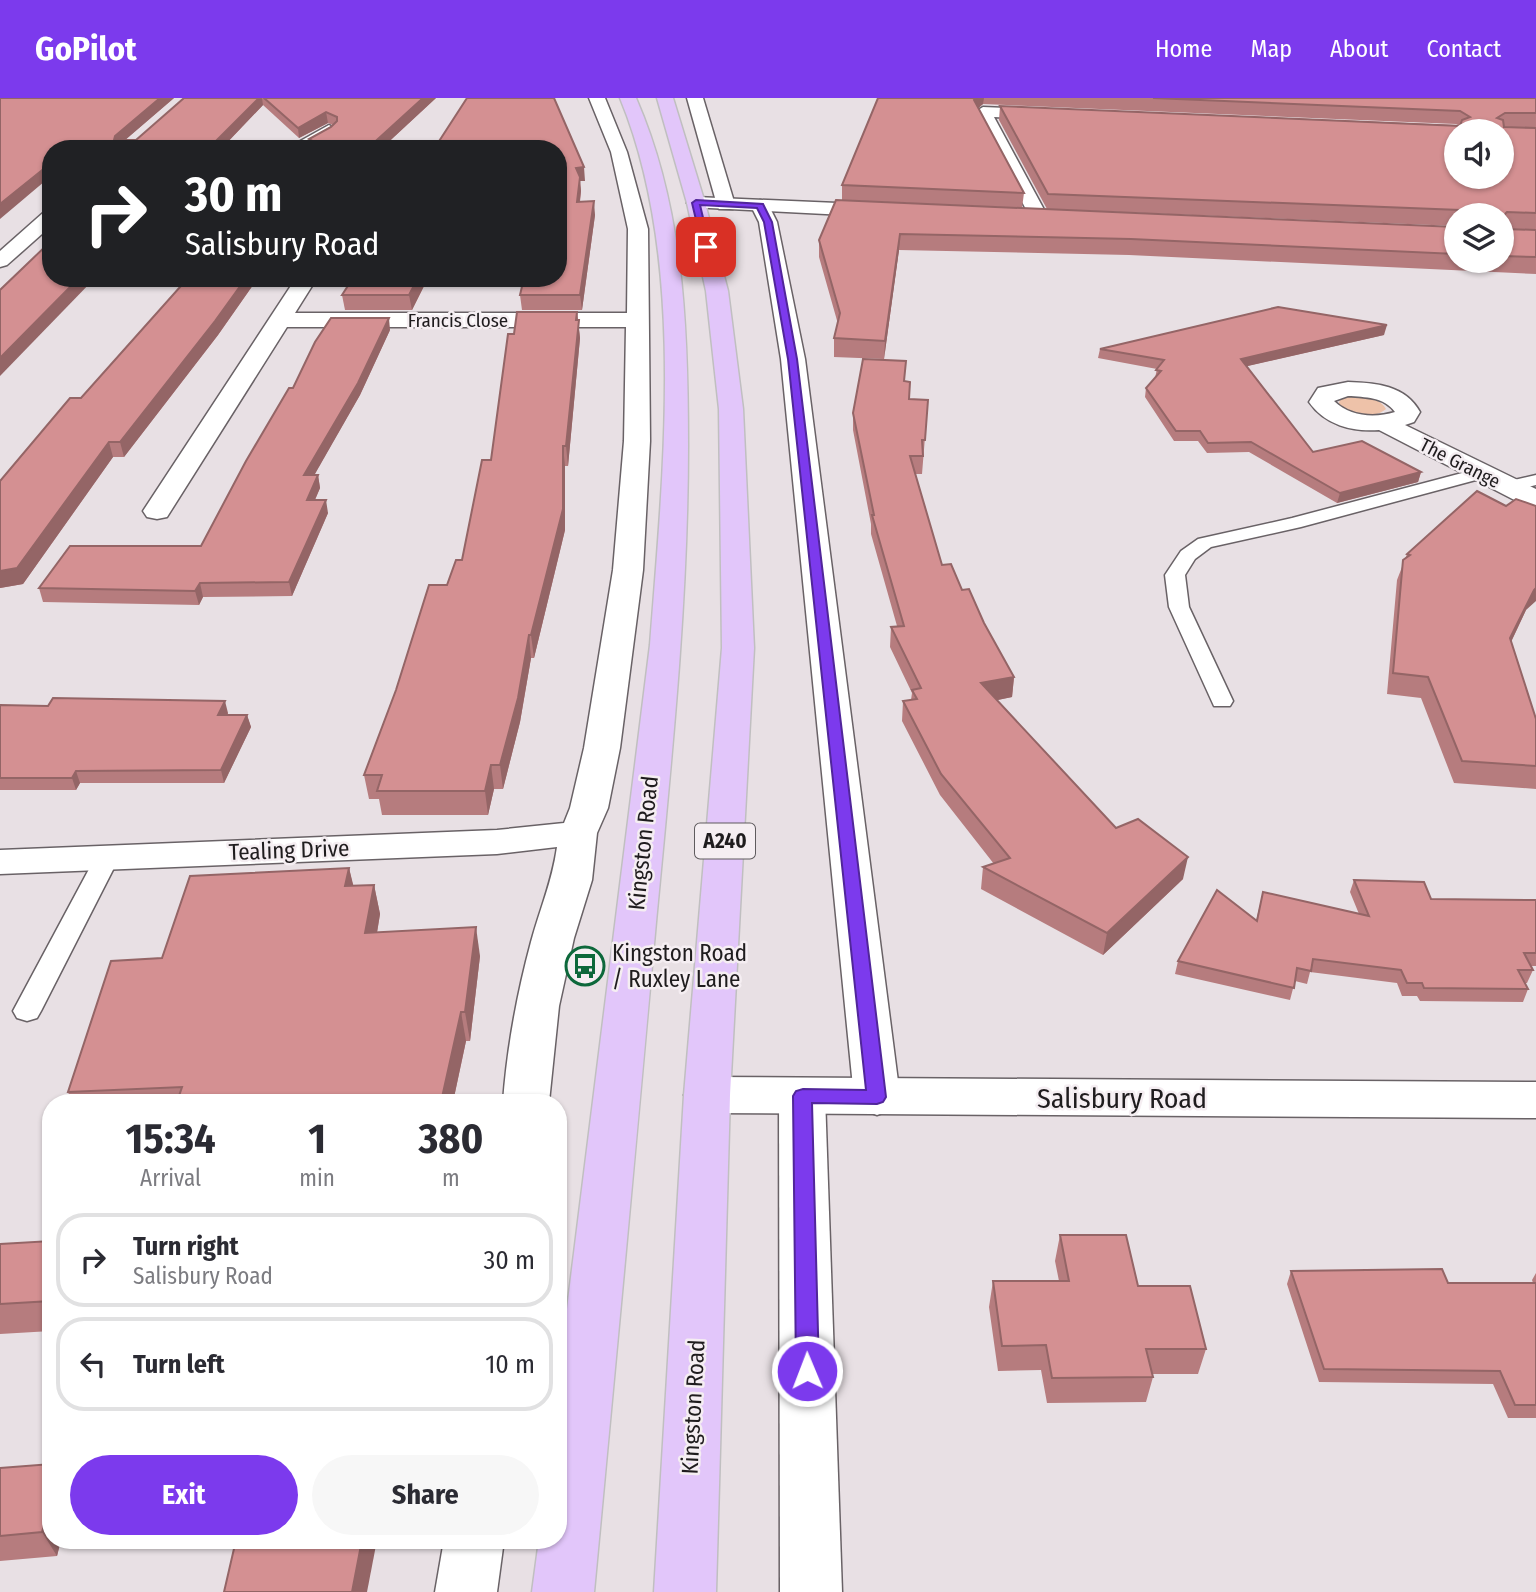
<!DOCTYPE html>
<html lang="en">
<head>
<meta charset="utf-8">
<style>
  :root { --surface:#fff; --page:#f7f7f7; --text:#2b2b33; --muted:#7c7c81; --line:#e1e1e2; --accent:#7c3aed }
  body { margin:0; font-family:"Fira Sans Condensed",sans-serif; background:var(--page); color:var(--text); height:100vh; display:flex; flex-direction:column; font-size:26px; white-space:nowrap }
  * { box-sizing:border-box; margin:0 }
  p { font-size:23px; color:var(--muted) }
  .icon { flex:none; width:38px; height:38px; fill:none; stroke:currentColor; stroke-width:2; stroke-linecap:round; stroke-linejoin:round }
  .map { position:relative; flex:1; overflow:hidden }
  .details { position:absolute; left:42px; top:996px; width:525px; height:455px; display:flex; flex-direction:column; background:var(--surface); border-radius:28px; box-shadow:0 2px 5px #0004 }
  .details>* { flex:none }
  .guide { position:absolute; left:42px; top:42px; width:525px; height:147px; border-radius:28px; box-shadow:0 2px 5px #0004; background:#202124; color:#fff; overflow:hidden }
  .controls { position:absolute; left:1444px; top:21px; display:grid; gap:14px }
  .controls a { display:grid; place-items:center; width:70px; height:70px; border-radius:50%; background:var(--surface); box-shadow:0 2px 5px #0004; font-size:35px }
  .pin { position:absolute; display:grid; place-items:center; width:60px; height:60px; color:#fff; margin:-30px; border-radius:14px; box-shadow:0 4px 10px #0006 }
  .me { position:absolute; width:77px; margin:-38px; rotate:359deg; stroke-linejoin:round; filter:drop-shadow(0 0 5px #0008) }
  .turn { display:flex; align-items:center; gap:24px; height:147px; padding:0 28px; font-size:32px }
  .turn .icon { width:91px; height:91px; stroke-width:2.5 }
  .turn b { display:block; font-size:49px; line-height:60px }
  .eta { display:flex; justify-content:space-evenly; align-items:center; height:119px; text-align:center }
  .eta b { font-size:42px; font-weight:700; line-height:49px }
  .cta { display:flex; gap:14px; margin-top:auto; padding:14px 28px }
  .cta a { flex:1; height:80px; border-radius:42px; background:var(--accent); color:#fff; font-size:28px; font-weight:700; line-height:80px; text-align:center }
  .cta a+a { background:var(--page); color:var(--text) }
  ul { padding:0; list-style:none }
  li { display:flex; align-items:center; gap:21px; height:94px; margin:0 14px 10px; padding:0 14px; border:4px solid var(--line); border-radius:28px }
  li div { flex:1 }
  li b { display:block; font-size:26px }
  li em { font-style:normal }
  header { display:flex; align-items:center; gap:42px; box-sizing:border-box; height:98px; padding:0 35px; background:var(--accent); color:#fff }
  header strong { font-size:33px }
  nav { display:flex; gap:38px; margin-inline-start:auto; font-size:24px }
  .map>svg:first-child { display:block }
  .green { fill:#eec2a9 }
  .lines { fill:none; stroke-linecap:round; stroke-linejoin:round }
  .service-casing { stroke:#696266; stroke-width:3 }
  .minor-casing { stroke:#696266; stroke-width:3 }
  .tertiary-casing { stroke:#696266; stroke-width:3 }
  .trunk-casing { stroke:#c0bfc0; stroke-width:3 }
  .service { fill:#fff; fill-rule:evenodd }
  .minor { fill:#fff; fill-rule:evenodd }
  .tertiary { fill:#fff; fill-rule:evenodd }
  .trunk { fill:#e2c6fa; fill-rule:evenodd }
  .wall { fill:#b67c7e }
  .shaded-wall { fill:#946566 }
  .building { fill:#d49092; stroke:#946566; stroke-width:2; fill-rule:evenodd }
  .route { fill:#7c3aed; stroke:#51269a; stroke-width:2 }
  .labels { text-anchor:middle; dominant-baseline:central; stroke-width:5; stroke-linejoin:round; paint-order:stroke }
  .far-street-label { font-size:19px; fill:#1f1c1e; stroke:#f5eef2 }
  .shield { fill:#f5eef2; stroke:#5f5b5e; stroke-width:2 }
  .shield-label { font-size:21px; font-weight:bold; fill:#1f1c1e }
  .street-label { font-size:23px; fill:#1f1c1e; stroke:#f5eef2 }
  .poi-label { font-size:23px; fill:#1f1c1e; stroke:#f5eef2; text-anchor:start }
  .near-street-label { font-size:28px; fill:#1f1c1e; stroke:#f5eef2 }
</style>
</head>
<body>
<header>
<strong>GoPilot</strong>
<nav><a>Home</a><a>Map</a><a>About</a><a>Contact</a></nav>
</header>
<div class="map">
<svg width="1536" height="1494" viewBox="0 0 1536 1494">
  <rect width="100%" height="100%" fill="#e8e0e4"/>
  <path class="green" d="M1347,299c14,0 32,-1 39,12 -13,11 -35,6 -48,-4l2,-5z"/>
  <g class="lines">
    <defs>
      <g id="service">
        <polygon points="1481,370 1490,375 1487,379 1301,429 1211,449 1195,461 1185,477 1189,509 1233,603 1230,608 1214,608 1169,509 1165,477 1181,453 1198,441 1292,420"/>
        <polygon points="1536,377 1536,387 1507,394 1498,389 1501,385"/>
        <polygon points="107,752 116,754 119,760 41,913 37,920 27,923 17,920 13,913 95,760 98,754"/>
      </g>
      <g id="minor">
        <path d="M589,0h16l22,54 21,77 2,212 -7,129 -23,178 -12,60 -11,25 -5,47 -18,58 -15,68 -10,96h-46c4,-54 14,-108 28,-160 9,-34 21,-59 26,-95l-60,7 -497,20v-24l497,-20 67,-7 6,-15 14,-60 29,-178 11,-129 2,-114h-339l-120,190 -10,2 -10,-2 -4,-6 153,-233h21l-22,35h332l1,-84 -17,-77z"/>
        <polygon points="687,0 703,0 735,107 733,111 719,111 717,107"/>
        <polygon points="983,9 1057,12 1065,17 1057,22 994,19 1048,119 1046,123 1039,125 1030,119 975,14"/>
        <path d="M329,27l8,5c-15,17 -30,19 -51,19z"/>
        <polygon points="760,102 767,104 777,124 805,261 900,999 893,1011 877,1017 861,1011 854,999 781,261 759,124 751,108"/>
        <polygon points="51,112 51,128 7,167 0,169 0,153 44,114"/>
        <path d="M1348,284c28,1 57,3 72,30l-6,10 -9,3 131,64v19l-10,-2 -147,-76c-27,2 -54,-5 -70,-28l9,-14zM1348,298c17,1 36,1 47,16 -20,6 -45,5 -61,-11z"/>
        <polygon points="802,980 818,986 825,998 842,1494 780,1494 779,998 786,986"/>
        <polygon points="444,1442 504,1442 497,1494 435,1494"/>
      </g>
      <g id="tertiary">
        <polygon points="696,99 884,107 893,113 884,119 690,109 687,105"/>
        <polygon points="707,979 1536,984 1536,1020 707,1015 691,1009 684,997 691,985"/>
      </g>
      <g id="trunk">
        <path d="M620,0h16c48,110 52,230 52,348 0,160 -17,317 -32,476 -20,223 -41,447 -62,670h-62l7,-52h19v-159l92,-736c13,-172 37,-385 -30,-547z"/>
        <polygon points="657,0 673,0 705,105 728,193 743,311 754,550 730,997 716,1494 654,1494 684,997 722,550 719,311 706,193 687,105"/>
      </g>
    </defs>
    <use href="#service" class="service-casing"/>
    <use href="#minor" class="minor-casing"/>
    <use href="#tertiary" class="tertiary-casing"/>
    <use href="#trunk" class="trunk-casing"/>
    <use href="#service" class="service"/>
    <use href="#minor" class="minor"/>
    <use href="#tertiary" class="tertiary"/>
    <use href="#trunk" class="trunk"/>
  </g>
  <g class="wall">
    <polygon points="0,0 174,0 125,42 136,42 184,0 436,0 381,51 304,51 310,44 309,41 333,27 328,25 299,40 263,7 221,51 51,51"/>
    <polygon points="878,0 1536,0 1536,29 1504,29 1536,30 1536,131 1505,131 1536,132 1536,176 1129,157 899,152 884,261 834,259 834,240 838,226 819,159 819,142 836,102 1456,129 1456,163 1502,163 1502,117 1456,117 1456,128 1047,111 999,22 1000,8 1458,27 1456,26 983,6 978,10 1024,95 1022,110 842,102 842,87"/>
    <polygon points="558,51 585,83 580,83 581,93 580,104 595,117 582,212 522,212 520,197"/>
    <polygon points="188,180 258,180 218,237 124,359 113,359 23,486 0,490 0,383 81,300"/>
    <polygon points="428,180 412,212 345,212 342,197"/>
    <polygon points="577,214 580,240 568,368 565,368 565,432 534,560 531,560 520,624 503,691 494,691 488,717 382,717 379,701 369,701 364,677 396,592 447,487 462,462 491,362 514,236"/>
    <polygon points="390,232 360,297 314,377 318,377 320,390 315,402 328,415 292,498 203,499 199,507 43,504 39,490 201,448 293,290"/>
    <polygon points="1384,237 1247,268 1313,354 1421,374 1418,384 1337,405 1249,354 1207,355 1198,343 1174,343 1145,299 1146,290 1155,280 1157,271 1098,260 1100,251"/>
    <polygon points="909,301 928,302 922,376 915,376 942,467 962,492 984,525 1014,579 1012,599 997,602 1116,730 1183,781 1103,857 981,791 983,769 994,766 940,697 902,623 903,603 911,602 912,595 890,549 891,529 897,528 871,436 871,426 853,332 853,315"/>
    <polygon points="1407,456 1526,512 1511,544 1536,668 1536,691 1454,685 1421,600 1387,596 1397,482"/>
    <polygon points="0,607 228,615 227,617 247,617 251,629 224,685 80,685 76,692 0,692"/>
    <polygon points="349,770 353,788 374,787 380,816 377,835 480,858 470,943 466,943 453,1004 72,1004 68,994 162,860"/>
    <polygon points="1354,782 1431,801 1536,802 1536,868 1531,868 1533,872 1527,885 1525,885 1528,891 1523,904 1420,903 1417,898 1402,898 1397,885 1310,874 1307,886 1295,883 1290,902 1175,876 1178,863 1256,823 1263,794 1359,816 1350,794"/>
    <polygon points="1060,1137 1138,1188 1206,1251 1198,1276 1152,1276 1153,1279 1146,1304 1047,1305 1041,1272 998,1273 989,1209 993,1183 1059,1183 1055,1163"/>
    <polygon points="51,1143 51,1233 0,1236 0,1146"/>
    <polygon points="1291,1173 1448,1185 1533,1185 1532,1182 1536,1175 1536,1320 1508,1320 1493,1286 1319,1284 1287,1186"/>
    <polygon points="0,1370 51,1442 61,1442 57,1458 0,1463"/>
  </g>
  <g class="shaded-wall">
    <polygon points="160,0 174,0 117,49 114,42 115,38"/>
    <polygon points="259,0 262,0 263,7 221,51 208,51"/>
    <polygon points="423,0 436,0 381,51 367,51"/>
    <polygon points="976,0 984,0 983,6 973,15 974,2"/>
    <polygon points="326,14 328,25 299,40 298,30"/>
    <polygon points="51,65 51,78 0,121 0,106"/>
    <polygon points="584,69 585,83 580,83 581,93 578,117 576,70"/>
    <polygon points="594,103 595,117 582,212 580,197"/>
    <polygon points="900,136 899,152 884,261 885,243"/>
    <polygon points="79,180 95,180 0,278 0,260"/>
    <polygon points="246,180 258,180 218,237 124,359 120,344"/>
    <polygon points="418,180 428,180 412,212 409,197"/>
    <polygon points="577,214 580,240 568,368 566,348"/>
    <polygon points="389,220 390,232 360,297 307,390 304,377"/>
    <polygon points="1387,227 1384,237 1239,270 1241,261"/>
    <polygon points="109,344 113,359 23,486 0,490 0,473"/>
    <polygon points="563,348 565,368 565,432 534,560 531,537"/>
    <polygon points="1421,374 1418,384 1337,405 1340,395"/>
    <polygon points="318,377 320,390 309,415 307,402"/>
    <polygon points="326,402 328,415 292,498 289,484"/>
    <polygon points="200,485 203,499 199,507 195,493"/>
    <polygon points="1536,490 1536,503 1526,512 1503,561 1510,540 1534,492"/>
    <polygon points="529,537 531,560 520,624 503,691 500,667"/>
    <polygon points="1014,579 1012,599 979,606 981,585"/>
    <polygon points="225,603 228,615 222,629 218,617"/>
    <polygon points="247,617 251,629 224,685 221,672"/>
    <polygon points="491,667 494,691 488,717 485,693"/>
    <polygon points="76,673 80,685 76,692 72,680"/>
    <polygon points="1188,759 1183,781 1103,857 1107,835"/>
    <polygon points="349,770 356,798 345,788"/>
    <polygon points="374,787 380,816 372,864 365,835"/>
    <polygon points="476,829 480,858 470,943 465,914"/>
    <polygon points="461,914 466,943 453,1004 441,1004"/>
    <polygon points="51,1404 51,1442 61,1442 57,1458 42,1434"/>
    <polygon points="362,1442 377,1442 367,1494 352,1494"/>
  </g>
  <g class="building">
    <polygon points="0,0 160,0 115,38 114,42 136,42 184,0 259,0 208,51 51,51 51,65 0,106"/>
    <polygon points="264,0 423,0 367,51 304,51 311,42 309,41 331,29 337,23 337,19 326,14 298,30"/>
    <polygon points="467,0 554,0 584,69 576,70 580,79 577,104 594,103 580,197 520,197 524,180 558,180 558,51 434,51"/>
    <polygon points="878,0 976,0 974,2 1024,95 842,87"/>
    <path d="M1153,0h383v15h-31l-8,5 6,2 1,7 32,1v85l-29,-1 -3,3 1,14 31,1v27l-34,-1v-41h-41l-1,-5 -412,-16 -48,-88 460,20 2,-6 8,-3 -10,-6zM1456,33h46v46h-46z"/>
    <polygon points="836,102 1456,129 1456,156 1131,141 900,136 885,243 834,240 840,215 819,142"/>
    <polygon points="51,143 51,180 79,180 0,260 0,192"/>
    <polygon points="188,180 246,180 215,223 120,344 109,344 17,470 0,473 0,383 70,300 81,300"/>
    <polygon points="353,180 418,180 409,197 342,197"/>
    <polygon points="1278,209 1387,227 1241,261 1313,354 1362,343 1421,374 1340,395 1251,344 1208,345 1200,333 1176,333 1146,290 1161,273 1156,272 1164,262 1100,251"/>
    <polygon points="517,214 577,214 576,222 579,222 566,348 563,348 563,411 531,537 529,537 518,600 500,667 491,667 485,693 377,693 382,677 364,677 396,592 429,487 447,487 456,462 462,462 482,362 491,362 508,236 514,236"/>
    <polygon points="331,220 389,220 358,285 304,377 318,377 307,402 326,402 289,484 200,485 195,493 39,490 70,448 201,448 246,363 289,290 293,290 315,244"/>
    <polygon points="863,261 906,263 904,283 910,284 909,301 928,302 925,342 922,342 923,358 910,358 942,467 951,466 962,492 969,491 984,525 1014,579 981,585 1116,730 1138,721 1188,759 1107,835 983,769 1010,760 941,676 903,603 917,601 912,592 921,590 891,529 904,528 872,417 874,417 853,315"/>
    <polygon points="1477,393 1506,408 1516,401 1536,408 1536,490 1534,492 1510,540 1536,621 1536,668 1462,663 1428,579 1393,575 1403,462 1410,457 1407,456"/>
    <polygon points="53,600 225,603 218,617 247,617 221,672 76,673 72,680 0,680 0,607 48,608"/>
    <polygon points="349,770 345,788 374,787 365,835 476,829 465,914 461,914 441,1004 177,1004 182,989 68,994 111,863 162,860 190,778"/>
    <polygon points="1354,782 1424,784 1431,801 1536,802 1536,855 1524,855 1533,872 1518,872 1528,891 1424,890 1422,885 1407,885 1401,872 1313,861 1311,873 1297,870 1294,890 1178,863 1217,792 1257,823 1263,794 1369,818"/>
    <polygon points="1060,1137 1126,1137 1138,1188 1190,1188 1206,1251 1146,1251 1153,1279 1052,1280 1046,1247 1002,1248 993,1183 1069,1183"/>
    <polygon points="51,1143 51,1203 0,1206 0,1146"/>
    <polygon points="1442,1171 1448,1185 1536,1185 1536,1307 1515,1307 1500,1273 1324,1271 1291,1173"/>
    <polygon points="51,1366 51,1404 42,1434 0,1438 0,1370"/>
    <polygon points="236,1442 362,1442 352,1494 224,1494"/>
  </g>
  <polygon class="route" points="696,102 763,106 772,124 797,261 886,999 883,1004 877,1006 812,1005 819,1273 815,1281 807,1284 799,1281 796,1273 793,998 796,993 803,991 866,992 788,261 764,124 757,110 700,107 710,149 703,151 692,105"/>
  <defs>
    <symbol id="bus-ring" viewBox="-11 -11 22 22"><circle r="9.5" fill="#f5eef2" stroke="#0d683b" stroke-width="1.5"/><path d="M-5-6H5V4H4V6H2V4H-2V6H-4V4H-5ZM-3.5-4V0h7V-4ZM-3.5 1.2v1.5H-2V1.2ZM2 1.2v1.5H3.5V1.2Z" fill="#0d683b"/></symbol>
  </defs>
  <g fill-rule="evenodd">
    <use href="#bus-ring" x="563" y="846" width="44" height="44"/>
  </g>
  <g class="labels">
    <g class="far-street-label">
      <text x="458" y="222">Francis Close</text>
      <text transform="translate(1460 365) rotate(27)">The Grange</text>
    </g>
    <rect class="shield" x="695" y="725.5" width="60" height="35" rx="5"/>
    <g class="shield-label">
      <text x="725" y="743">A240</text>
    </g>
    <g class="street-label">
      <text transform="translate(643 745) rotate(-84)">Kingston Road</text>
      <text transform="translate(289 752) rotate(-2)">Tealing Drive</text>
      <text transform="translate(693 1309) rotate(-87)">Kingston Road</text>
    </g>
    <g class="poi-label">
      <text x="612" y="855">Kingston Road<tspan x="612" dy="26">/ Ruxley Lane</tspan></text>
    </g>
    <g class="near-street-label">
      <text x="1122" y="1000">Salisbury Road</text>
    </g>
  </g>
</svg>
<div class="controls">
<a><svg class="icon" aria-label="sound" viewBox="0 0 24 24"><path d="M4 9h4l5-4v14l-5-4H4zM17 9q2 3 0 6"/></svg></a>
<a><svg class="icon" aria-label="layers" viewBox="0 0 24 24"><path d="M12 4l9 5-9 5-9-5zM3 14l9 5 9-5"/></svg></a>
</div>
<div class="pin" style="left:706px;top:149px;background:#d93025"><svg class="icon" aria-label="arrive" viewBox="0 0 24 24"><path d="M6 21V4h12l-3 4 3 4H6"/></svg></div>
<svg class="me" style="left:807px;top:1273px" viewBox="-20 -20 40 40"><circle r="17" fill="#7c3aed" stroke="#fff" stroke-width="3"/><path d="M0-11L8 9 0 5-8 9z" fill="#fff"/></svg>
<div class="guide">
<div class="turn"><svg class="icon" aria-label="right" viewBox="0 0 24 24"><path d="M7 20v-9h11M14 6l5 5-5 5"/></svg><div><b>30 m</b>Salisbury Road</div></div>
</div>
<section class="details">
<div class="eta">
<div><b>15:34</b><p>Arrival</p></div>
<div><b>1</b><p>min</p></div>
<div><b>380</b><p>m</p></div>
</div>
<ul>
<li><svg class="icon" aria-label="right" viewBox="0 0 24 24"><path d="M7 20v-9h11M14 6l5 5-5 5"/></svg><div><b>Turn right</b><p>Salisbury Road</p></div><em>30 m</em></li>
<li><svg class="icon" aria-label="left" viewBox="0 0 24 24"><path d="M17 20v-9H6M10 6l-5 5 5 5"/></svg><div><b>Turn left</b></div><em>10 m</em></li>
</ul>
<div class="cta"><a>Exit</a><a>Share</a></div>
</section>
</div>
</body>
</html>
